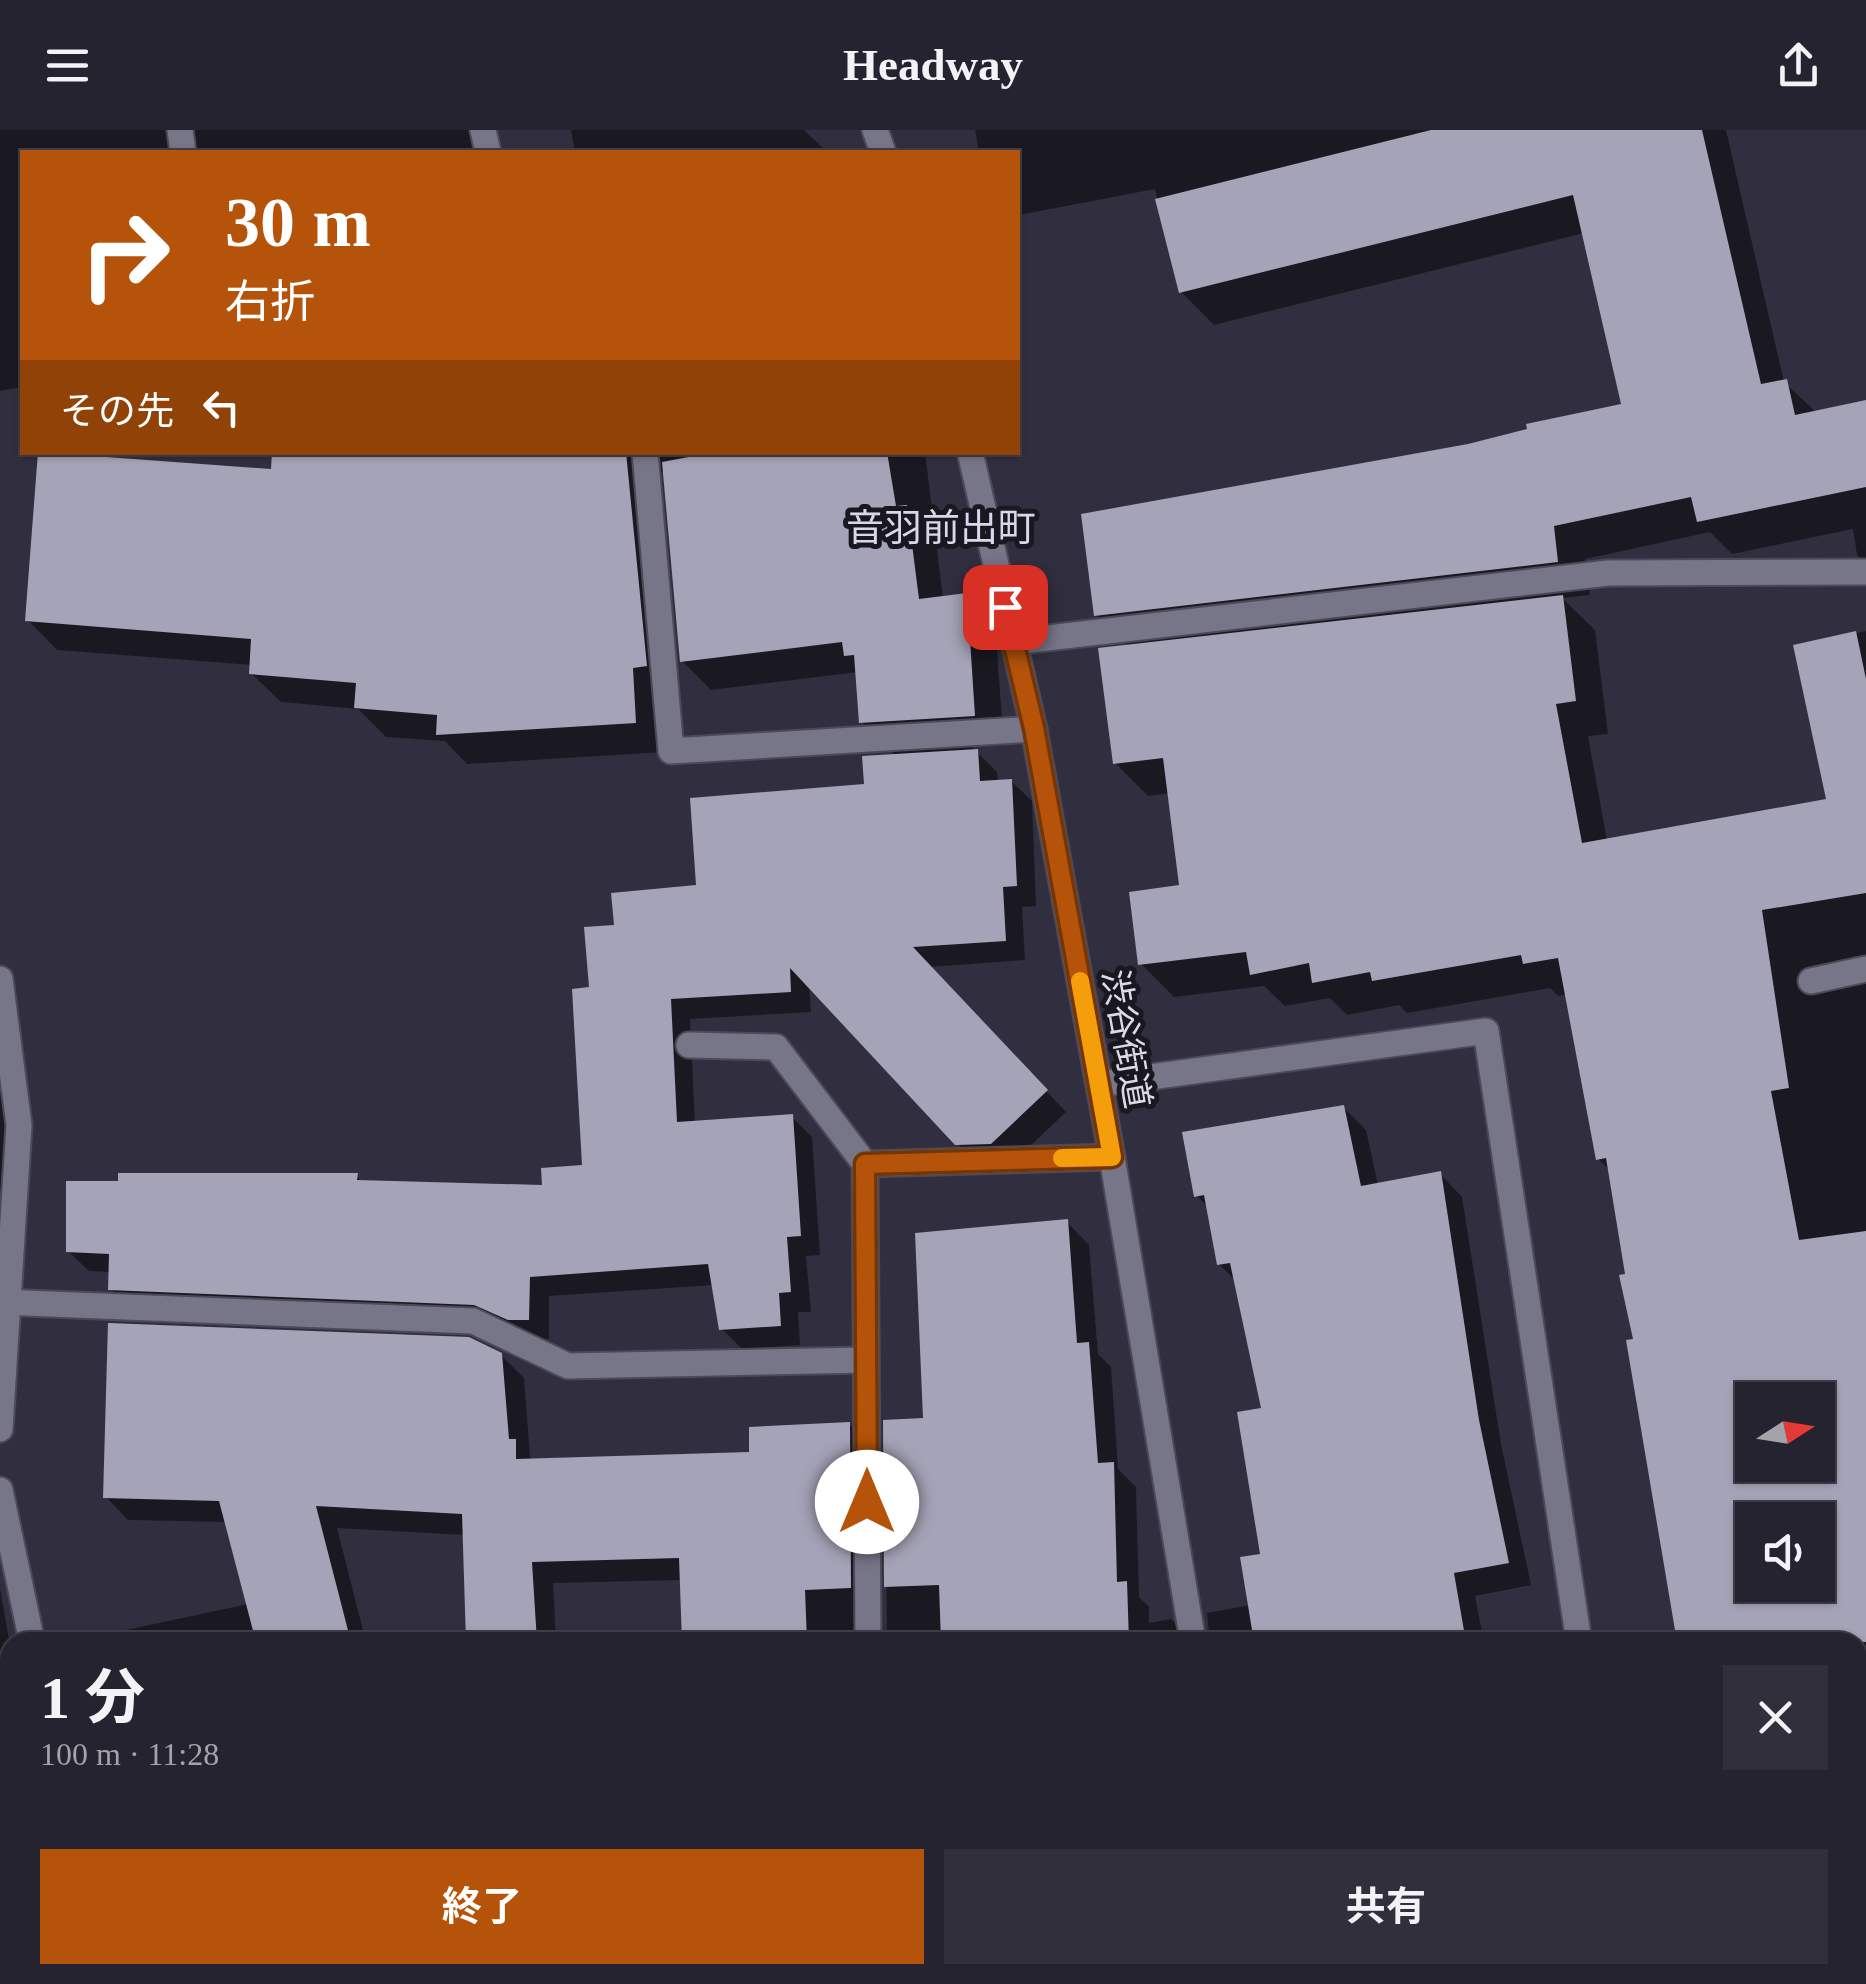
<!DOCTYPE html>
<html lang="ja">
<head>
<meta charset="utf-8">
<style>
  :root { --surface:#25232f; --page:#312f3b; --text:#f1f3f6; --muted:#a3a4aa; --line:#42404b; --accent:#b45309 }
  body { margin:0; font-family:"Times New Roman","Noto Sans JP",serif; background:var(--page); color:var(--text); height:100vh; display:flex; flex-direction:column; font-size:38px; white-space:nowrap }
  * { box-sizing:border-box; margin:0 }
  p { font-size:32px; color:var(--muted) }
  .icon { flex:none; width:55px; height:55px; fill:none; stroke:currentColor; stroke-width:2; stroke-linecap:round; stroke-linejoin:round }
  .map { position:relative; flex:1; overflow:hidden }
  .side { position:absolute; left:0px; top:1502px; width:1868px; height:352px; display:flex; flex-direction:column; background:var(--surface); border-radius:30px 30px 0 0; box-shadow:0 2px 8px #0004,0 0 0 2px var(--line) }
  .side>* { flex:none }
  .banner { position:absolute; left:20px; top:20px; width:1000px; height:305px; border-radius:0px; box-shadow:0 2px 8px #0004,0 0 0 2px var(--line); background:#b45309; color:#fff; overflow:hidden }
  .needle { width:65px; rotate:78deg }
  .fabs { position:absolute; left:1735px; top:1252px; display:grid; gap:20px }
  .fabs a { display:grid; place-items:center; width:100px; height:100px; border-radius:0px; background:var(--surface); box-shadow:0 2px 8px #0004,0 0 0 2px var(--line); font-size:50px }
  .pin { position:absolute; display:grid; place-items:center; width:85px; height:85px; color:#fff; margin:-42px; border-radius:20px; box-shadow:0 5px 15px #0006 }
  .me { position:absolute; width:110px; margin:-55px; rotate:0deg; stroke-linejoin:round; filter:drop-shadow(0 0 8px #0008) }
  .turn { display:flex; align-items:center; gap:35px; height:210px; padding:0 40px; font-size:45px }
  .turn .icon { width:130px; height:130px; stroke-width:2.5 }
  .turn b { display:block; font-size:70px; line-height:85px }
  .then { display:flex; align-items:center; height:95px; padding:0 40px; background:#0003; gap:20px; font-size:38px }
  .round { display:grid; place-items:center; flex:none; width:105px; height:105px; border-radius:0px; background:var(--page) }
  .headline { display:flex; align-items:center; justify-content:space-between; height:170px; padding:0 40px }
  h1 { font-size:60px; font-weight:700; line-height:75px }
  .primary-button { display:flex; gap:20px; margin-top:auto; padding:20px 40px }
  .primary-button a { flex:1; height:115px; border-radius:0px; background:var(--accent); color:#fff; font-size:40px; font-weight:700; line-height:115px; text-align:center }
  .primary-button a+a { background:var(--page); color:var(--text) }
  header { display:flex; justify-content:space-between; align-items:center; height:130px; padding:0 40px; background:var(--surface); font-size:45px; font-weight:700 }
  .map>svg:first-child { display:block }
  .shadow { fill:#0007; fill-rule:evenodd }
  .building { fill:#a5a3b7; fill-rule:evenodd }
  .lines { fill:none; stroke-linecap:round; stroke-linejoin:round }
  .street-casing { stroke:#4c4a58; stroke-width:29 }
  .street { stroke:#777588; stroke-width:25 }
  .route-casing { stroke:#753606; stroke-width:25 }
  .route { stroke:#b45309; stroke-width:18 }
  .slow { stroke:#f59e0b; stroke-width:18 }
  .labels { text-anchor:middle; dominant-baseline:central; stroke-width:10; stroke-linejoin:round; paint-order:stroke }
  .street-label { font-size:35px; fill:#dcdbe5; stroke:#191820 }
  .neighbourhood-label { font-size:38px; fill:#d9d7ec; stroke:#191820 }
</style>
</head>
<body>
<header><svg class="icon" aria-label="menu" viewBox="0 0 24 24"><path d="M4 6h16M4 12h16M4 18h16"/></svg>Headway<svg class="icon" aria-label="share" viewBox="0 0 24 24"><path d="M12 15V3M7 8l5-5 5 5M5 13v7h14v-7"/></svg></header>
<div class="map">
<svg width="1866" height="1854" viewBox="0 0 1866 1854">
  <rect width="100%" height="100%" fill="#312f3f"/>
  <g class="shadow">
    <polygon points="0,0 470,0 473,22 22,22 22,257 0,261"/>
    <polygon points="571,0 804,0 827,22 575,22"/>
    <path d="M975,0h751l58,252 33,31 49,-11v161l-9,-8 -4,-26 -121,25 -22,-22 -125,27 5,36 -28,3 33,32 13,104 -20,2 19,105 222,-40 -33,-154 70,-16v1048l-8,-2v-35h-178l-52,-300 8,-1 -26,-171 -12,-11 -30,-165 -10,2 -8,-8 -143,25 -8,-8 -52,10 -17,-17 -45,8 -21,-20 -90,11 -33,-33 41,-77 -12,-94 -22,3 -33,-33 14,-116 -33,-32 372,-168 156,-41 -40,-173 -370,92 -33,-33 -26,-103 -136,26 -1,-63h-39zM1752,1270h66v65h-66zM1752,1390h66v65h-66z"/>
    <polygon points="274,322 925,322 943,468 966,465 995,495 1004,615 972,617 997,642 998,652 1011,651 1032,671 1036,776 1022,777 1025,830 929,837 1066,982 1012,1033 977,1034 809,855 811,882 690,889 695,993 792,987 812,1007 820,1125 806,1126 811,1182 798,1182 800,1215 742,1219 721,1198 714,1155 549,1166 549,1209 531,1209 496,1194 131,1179 111,1159 111,1142 89,1141 68,1121 356,1046 364,1053 545,1058 585,1037 592,860 617,797 699,758 866,657 896,626 862,592 858,542 711,560 682,531 665,336 657,354 665,622 467,634 445,611 386,607 358,579 281,572 251,543 252,535 57,520 28,490 273,341"/>
    <polygon points="0,943 18,1122 0,1125"/>
    <polygon points="1343,977 1366,1000 1378,1055 1440,1044 1462,1067 1501,1314 1531,1455 1475,1466 1484,1512 1210,1512 1207,1483 1251,1475 1263,1426 1264,1280 1237,1152 1219,1134 1209,1078 1196,1065"/>
    <polygon points="1067,1092 1089,1115 1098,1224 1111,1237 1118,1339 1136,1357 1139,1467 1149,1477 1149,1493 1171,1489 1194,1512 887,1512 885,1293 925,1290"/>
    <polygon points="501,1225 524,1248 530,1327 534,1331 751,1325 849,1294 872,1317 873,1512 684,1512 682,1450 553,1453 556,1512 469,1512 465,1405 337,1398 366,1512 130,1512 126,1500 248,1474 227,1392 128,1390 106,1367"/>
    <polygon points="0,1458 10,1515 10,1806 0,1808"/>
    <polygon points="308,1845 590,1845 597,1854 264,1854"/>
    <polygon points="1333,1845 1580,1845 1582,1854 1335,1854"/>
  </g>
  <g class="building">
    <polygon points="1431,0 1702,0 1761,254 1787,249 1795,285 1866,270 1866,357 1697,392 1691,367 1554,396 1558,432 1094,486 1081,384 1468,314 1527,299 1526,294 1621,274 1573,65 1179,163 1155,69"/>
    <polygon points="38,322 271,339 272,322 626,322 647,536 633,538 636,593 436,605 437,585 354,578 356,553 249,544 251,509 25,491"/>
    <polygon points="715,322 887,322 896,376 907,375 919,469 967,463 975,586 859,593 854,525 844,526 842,512 680,532 662,332"/>
    <path d="M1563,465l13,106 -20,3 26,139 244,-44 -33,-154 63,-14 10,48v214l-104,17 27,178 -18,3 28,149 67,-9v411h-189l-51,-302 7,-1 -14,-64 6,-1 -19,-116 -10,2 -38,-202 -35,6 -2,-9 -149,26 -2,-9 -58,11 -3,-20 -59,12 -4,-23 -108,13 -9,-73 50,-7 -16,-127 -50,6 -15,-116zM1752,1270h66v65h-66zM1752,1390h66v65h-66z"/>
    <polygon points="978,619 980,651 1012,649 1017,756 1003,757 1006,811 913,817 1048,960 991,1014 955,1015 790,838 791,862 671,869 677,992 793,984 801,1106 787,1107 791,1162 779,1163 781,1196 719,1200 708,1134 530,1147 529,1190 508,1190 474,1175 108,1160 109,1124 66,1122 66,1051 118,1051 118,1043 358,1043 357,1050 542,1055 541,1038 582,1035 572,859 589,857 584,797 614,795 611,763 696,755 690,668 864,654 862,626"/>
    <polygon points="1344,975 1361,1056 1441,1041 1479,1290 1509,1433 1454,1443 1466,1512 1254,1512 1240,1427 1260,1424 1237,1282 1261,1278 1230,1133 1217,1135 1204,1065 1194,1067 1182,1002"/>
    <polygon points="1068,1089 1077,1213 1089,1212 1098,1333 1114,1332 1117,1452 1127,1451 1129,1512 1048,1512 1048,1507 941,1512 939,1455 884,1457 883,1290 923,1288 915,1103"/>
    <polygon points="108,1193 469,1207 502,1223 509,1309 516,1309 516,1329 749,1322 749,1297 850,1292 851,1458 805,1460 807,1512 682,1512 679,1428 532,1432 537,1512 466,1512 462,1384 316,1376 351,1512 256,1512 219,1371 103,1368"/>
  </g>
  <g class="lines">
    <defs>
      <g id="street">
        <polyline points="180,0 183,22"/>
        <polyline points="483,0 488,22"/>
        <polyline points="875,0 883,22"/>
        <polyline points="645,322 671,621 1034,599"/>
        <polyline points="970,322 1034,599 1112,1027 1193,1512"/>
        <polyline points="1013,512 1608,443 1866,442"/>
        <polyline points="0,849 19,995 0,1299"/>
        <polyline points="1811,851 1866,839"/>
        <polyline points="689,915 776,917 865,1034"/>
        <polyline points="1099,954 1486,901 1579,1512"/>
        <polyline points="0,1172 473,1191 568,1236 866,1230"/>
        <polyline points="0,1360 32,1512"/>
        <polyline points="868,1512 865,1034 1112,1027"/>
        <polyline points="1858,1598 1866,1598"/>
        <polyline points="0,1831 10,1823"/>
        <polyline points="84,1845 85,1854"/>
        <polyline points="1253,1845 1255,1854"/>
        <polyline points="1591,1845 1592,1854"/>
      </g>
    </defs>
    <use href="#street" class="street-casing"/>
    <use href="#street" class="street"/>
  </g>
  <g class="lines">
    <defs>
      <polyline id="route" points="867,1372 865,1034 1112,1027 1034,598 1005,477"/>
    </defs>
    <use href="#route" class="route-casing"/>
    <use href="#route" class="route"/>
    <polyline class="slow" points="1062,1028 1112,1027 1080,851"/>
  </g>
  <g class="labels">
    <g class="street-label">
      <text transform="translate(1126 909) rotate(80)">渋谷街道</text>
    </g>
    <g class="neighbourhood-label">
      <text x="941" y="398">音羽前出町</text>
    </g>
  </g>
</svg>
<div class="fabs">
<a><svg class="needle" viewBox="-14 -14 28 28"><path d="M0-13l5 13h-10z" fill="#e53935"/><path d="M0 13l5-13h-10z" fill="#a3a4aa"/></svg></a>
<a><svg class="icon" aria-label="sound" viewBox="0 0 24 24"><path d="M4 9h4l5-4v14l-5-4H4zM17 9q2 3 0 6"/></svg></a>
</div>
<div class="pin" style="left:1005px;top:477px;background:#d93025"><svg class="icon" aria-label="arrive" viewBox="0 0 24 24"><path d="M6 21V4h12l-3 4 3 4H6"/></svg></div>
<svg class="me" style="left:867px;top:1372px" viewBox="-20 -20 40 40"><circle r="19" fill="#fff"/><path d="M0-13L10 11 0 6-10 11z" fill="#b45309"/></svg>
<div class="banner">
<div class="turn"><svg class="icon" aria-label="right" viewBox="0 0 24 24"><path d="M7 20v-9h11M14 6l5 5-5 5"/></svg><div><b>30 m</b>右折</div></div>
<div class="then">その先<svg class="icon" aria-label="left" viewBox="0 0 24 24"><path d="M17 20v-9H6M10 6l-5 5 5 5"/></svg></div>
</div>
<section class="side">
<div class="headline"><div><h1>1 分</h1><p>100 m · 11:28</p></div><a class="round"><svg class="icon" aria-label="close" viewBox="0 0 24 24"><path d="M6 6l12 12M18 6L6 18"/></svg></a></div>
<div class="primary-button"><a>終了</a><a>共有</a></div>
</section>
</div>
</body>
</html>
